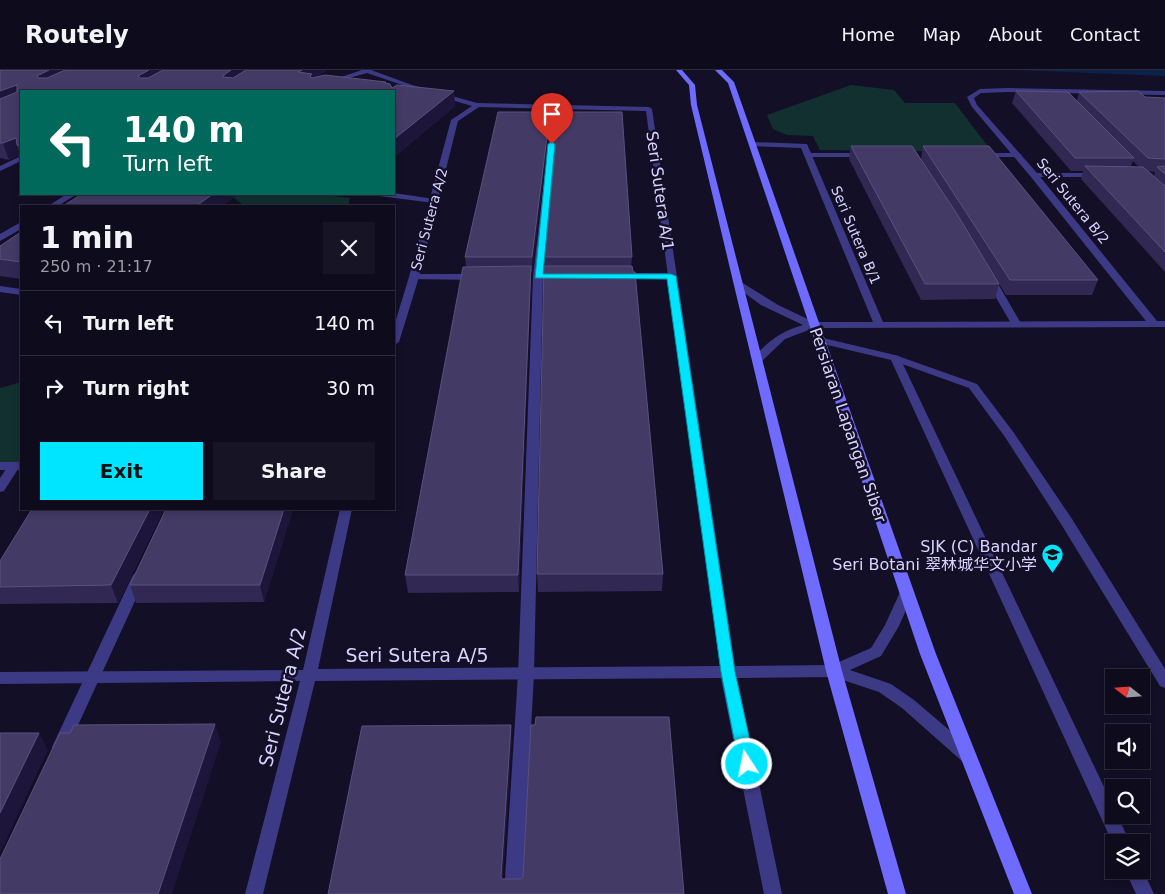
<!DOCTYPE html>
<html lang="en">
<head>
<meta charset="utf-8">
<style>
  :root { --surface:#0e0b1c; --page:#171425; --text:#f1f3f6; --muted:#9b9ba3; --line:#2e2b3b; --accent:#00e5ff }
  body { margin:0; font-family:"DejaVu Sans","Noto Sans SC",sans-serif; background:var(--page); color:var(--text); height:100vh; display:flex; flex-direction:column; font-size:19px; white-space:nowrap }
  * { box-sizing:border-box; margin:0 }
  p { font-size:16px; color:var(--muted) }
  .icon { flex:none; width:28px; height:28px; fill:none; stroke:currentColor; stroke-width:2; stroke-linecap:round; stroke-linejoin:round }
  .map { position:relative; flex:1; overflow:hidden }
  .details { position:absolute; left:20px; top:135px; width:375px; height:305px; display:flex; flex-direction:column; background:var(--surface); border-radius:0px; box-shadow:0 2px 8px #0003,0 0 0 1px var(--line) }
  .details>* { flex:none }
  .top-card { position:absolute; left:20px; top:20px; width:375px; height:105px; border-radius:0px; box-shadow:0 2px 8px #0003,0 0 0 1px var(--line); background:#00695c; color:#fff; overflow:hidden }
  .needle { width:32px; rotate:287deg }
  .tools { position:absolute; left:1105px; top:599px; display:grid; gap:10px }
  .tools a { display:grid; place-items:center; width:45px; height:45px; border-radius:0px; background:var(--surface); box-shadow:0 2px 8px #0003,0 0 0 1px var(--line); font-size:25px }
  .pin { position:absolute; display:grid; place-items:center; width:42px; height:42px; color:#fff; margin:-51px -21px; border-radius:50% 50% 50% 0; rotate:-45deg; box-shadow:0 0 5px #0007 }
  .pin .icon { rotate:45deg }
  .me { position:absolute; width:55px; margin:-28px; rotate:349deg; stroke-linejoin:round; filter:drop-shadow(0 0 4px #0008) }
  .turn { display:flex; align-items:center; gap:18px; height:105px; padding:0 20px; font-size:22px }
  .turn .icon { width:65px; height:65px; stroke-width:2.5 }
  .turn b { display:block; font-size:35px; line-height:42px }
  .round { display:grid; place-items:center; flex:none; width:52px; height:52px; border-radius:0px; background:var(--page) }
  .summary { display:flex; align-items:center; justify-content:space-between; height:85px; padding:0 20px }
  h1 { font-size:30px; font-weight:600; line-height:38px }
  .cta { display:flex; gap:10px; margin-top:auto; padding:10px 20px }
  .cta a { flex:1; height:58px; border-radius:0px; background:var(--accent); color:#111; font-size:20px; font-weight:600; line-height:58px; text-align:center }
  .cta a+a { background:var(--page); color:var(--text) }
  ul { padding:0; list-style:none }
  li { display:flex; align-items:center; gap:15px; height:65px; padding:0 20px; border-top:1px solid var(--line) }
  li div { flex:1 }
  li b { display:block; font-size:19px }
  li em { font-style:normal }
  header { display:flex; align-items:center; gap:30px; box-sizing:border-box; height:70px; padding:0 25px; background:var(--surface); border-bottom:1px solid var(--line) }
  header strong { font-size:24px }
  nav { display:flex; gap:28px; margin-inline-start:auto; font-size:18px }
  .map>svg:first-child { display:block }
  .green { fill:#12302f }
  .water { fill:#0c2248 }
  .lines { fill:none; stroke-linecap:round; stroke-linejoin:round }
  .lane { fill:#3d3a85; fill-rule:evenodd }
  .street { fill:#3d3a85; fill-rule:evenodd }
  .secondary { fill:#6f6bff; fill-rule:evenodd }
  .wall { fill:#312854; fill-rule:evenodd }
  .shaded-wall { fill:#1d163a }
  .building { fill:#433a66; stroke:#5a527e }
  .route { fill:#00e5ff; stroke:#0095a6 }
  .labels { text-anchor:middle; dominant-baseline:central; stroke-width:5; stroke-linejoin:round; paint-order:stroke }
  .far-street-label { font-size:14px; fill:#d9d4ff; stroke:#130f26 }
  .street-label { font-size:16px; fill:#d9d4ff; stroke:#130f26 }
  .poi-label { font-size:16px; fill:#d9d4ff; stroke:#130f26; text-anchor:end }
  .near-street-label { font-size:19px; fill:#d9d4ff; stroke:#130f26 }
</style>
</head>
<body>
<header>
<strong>Routely</strong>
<nav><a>Home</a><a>Map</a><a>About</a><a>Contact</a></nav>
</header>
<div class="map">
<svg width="1165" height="824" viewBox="0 0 1165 824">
  <rect width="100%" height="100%" fill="#130f26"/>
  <g class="green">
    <polygon points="851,15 894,20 905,33 955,33 992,82 820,80 813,66 787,65 773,59 767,45"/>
    <polygon points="228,124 316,124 350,128 348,136 245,136"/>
    <polygon points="21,312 21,392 0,392 0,318"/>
  </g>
  <polygon class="water" points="1016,0 1165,0 1165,6"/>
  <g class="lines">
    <g class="lane">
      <polygon points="556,34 559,36 543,206 534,604 522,824 504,824 518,604 533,206 553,36"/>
      <polygon points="805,83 865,83 869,85 865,87 808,87 804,85"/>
      <polygon points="977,83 1018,83 1022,85 1018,87 980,87 976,85"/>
      <polygon points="1031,103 1097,103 1101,105 1097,107 1034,107 1030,105"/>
      <polygon points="394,123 434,129 438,131 434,133 379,126 375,124"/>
      <polygon points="67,124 77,124 58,136 48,136"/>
      <polygon points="21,152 21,159 0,171 0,164"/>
      <polygon points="619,203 671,203 676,206 671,209 616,208 616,204"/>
      <polygon points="414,204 476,204 481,207 476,210 411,209 411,205"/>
      <polygon points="989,204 994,207 1022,255 1021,257 1013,257 1012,255 984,207"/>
      <polygon points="0,216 21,219 21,225 0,222"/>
      <polygon points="895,285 977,314 1014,363 1072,449 1165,599 1165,618 1160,616 1061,454 1005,367 969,318 891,290 890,288"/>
      <rect x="0" y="392" width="21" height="8"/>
      <polygon points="139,502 144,504 146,507 68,677 66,682 60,684 54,682 52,677 132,507 134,504"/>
    </g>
    <g class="street">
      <polygon points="362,0 371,0 412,15 477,33 649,37 652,39 735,596 832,595 871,578 885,555 902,518 912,518 914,522 899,556 881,586 850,600 891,614 914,630 975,682 977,687 975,692 969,694 963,692 902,638 879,622 834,607 737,608 782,824 764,824 721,608 315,611 263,824 245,824 300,611 0,614 0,602 303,600 340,439 352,439 318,599 720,596 646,41 479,37 458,51 419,207 399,272 394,275 394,256 409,207 451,50 472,36 408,17 367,3 345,9 322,21 314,21 341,7"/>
      <path d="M1008,18l157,3v4l-157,-3 -27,1 -7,5 3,7 60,68 120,148h8v6l-351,1 -29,11 -24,23h-8l-1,-2 1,-2c15,-17 29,-27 50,-33l-42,-20 -26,-19v-4h6l37,23 36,17h59l-72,-174 -52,-2v-4h3l55,2 76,178 263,-1 -115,-144 -59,-70 -5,-10 13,-8z"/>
      <polygon points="21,86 21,91 0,101 0,96"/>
      <polygon points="819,267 899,286 900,288 1114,738 1114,745 1117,745 1130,772 1114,772 1114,776 891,290 815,272 815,268"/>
      <polygon points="14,392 20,396 4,421 0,422 0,408 10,393"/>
      <polygon points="1141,796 1154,824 1136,824 1125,800 1141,800"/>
    </g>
    <g class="secondary">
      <polygon points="676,0 682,0 695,15 697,35 842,601 906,824 888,824 826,601 691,35 689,15"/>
      <polygon points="715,0 722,0 734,12 936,584 1032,824 1014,824 920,584 728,13"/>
    </g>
  </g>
  <g class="wall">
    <polygon points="0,0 326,1 316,7 387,14 392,18 454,21 455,36 394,87 394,21 21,21 21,88 20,85 9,90 0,88"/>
    <path d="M1016,21l61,9 2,-8 66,5 20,1v174l-84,-93 2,-8h-12l-59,-68zM1133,91l6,6 -8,-1zM1149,101l6,1 -1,4z"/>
    <polygon points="550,42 550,55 532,202 531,202 519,522 408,523 405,505 466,197 465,187"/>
    <polygon points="851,76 921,89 923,76 1098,210 1092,225 1006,225 992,203 999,214 995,229 921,230 849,89"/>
    <polygon points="21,162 21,209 0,206 0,176"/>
    <polygon points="545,187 632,187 631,196 663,504 662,521 538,522 537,504"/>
    <polygon points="32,439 164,439 118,533 0,534 0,491"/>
    <polygon points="166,439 293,439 264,532 136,533 130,515"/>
  </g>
  <g class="shaded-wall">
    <polygon points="49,0 83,0 42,21 37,6"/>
    <polygon points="149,0 178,0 142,21 138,6"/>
    <polygon points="231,0 257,0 227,19 223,7 224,5"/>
    <polygon points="302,0 326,0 326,1 313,9 298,2"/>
    <polygon points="17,15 21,26 0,38 0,21"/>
    <polygon points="454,21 455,36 394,87 394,69"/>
    <polygon points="550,42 550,55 532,202 532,187"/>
    <polygon points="16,68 17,75 20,85 9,90 3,73"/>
    <polygon points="213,124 239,124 223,136 196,136"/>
    <polygon points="531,196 531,211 519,522 518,505"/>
    <polygon points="150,439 164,439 118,533 111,515"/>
    <polygon points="284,439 293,439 264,532 260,515"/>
    <polygon points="215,654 221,672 172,824 158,824"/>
    <polygon points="511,655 512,673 502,824 501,807"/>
    <polygon points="39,663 48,680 0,783 0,743"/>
  </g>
  <g class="building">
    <polygon points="0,0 49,0 37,6 39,8 47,8 65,0 149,0 138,6 140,8 148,8 163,0 231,0 224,5 223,7 233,8 246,0 302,0 298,2 312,4 310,6 312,8 325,5 386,12 385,13 390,14 392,18 397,15 454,21 394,69 394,21 21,21 21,76 17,75 16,68 3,73 0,73 0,29 17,22 17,15 0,21"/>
    <polygon points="1016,21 1068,22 1134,88 1075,88"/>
    <polygon points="1138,21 1145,27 1165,28 1165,89 1148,88 1079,22"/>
    <polygon points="498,42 550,42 532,187 465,187"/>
    <polygon points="559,42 622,42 632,187 545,187"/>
    <polygon points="851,76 912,76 957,144 999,214 925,214"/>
    <polygon points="923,76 989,76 1098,210 1010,210"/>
    <polygon points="1085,96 1143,97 1165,116 1165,182"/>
    <polygon points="1165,96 1165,104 1157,97"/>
    <polygon points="82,124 213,124 196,136 63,136"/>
    <polygon points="21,162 21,192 0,189 0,176"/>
    <polygon points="531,196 518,505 405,505 463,197"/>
    <polygon points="544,196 632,196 633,202 635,202 663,504 537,504"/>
    <polygon points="32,439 150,439 111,515 0,517 0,491"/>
    <polygon points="166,439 284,439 260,515 130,515"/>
    <polygon points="536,647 669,647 684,824 328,824 362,656 511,655 501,807 502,809 521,809 523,807 531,655 535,655"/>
    <polygon points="215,654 158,824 0,824 0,789 60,663 70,663 74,655"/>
    <polygon points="0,663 39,663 0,743"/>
  </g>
  <polygon class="route" points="552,72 555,74 543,204 671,204 676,206 735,602 755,694 752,699 747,701 742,699 739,694 721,602 667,209 535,208 548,74"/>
  <defs>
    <symbol id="school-pin" viewBox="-11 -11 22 30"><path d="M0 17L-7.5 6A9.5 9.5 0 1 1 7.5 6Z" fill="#00e5ff" stroke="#130f26"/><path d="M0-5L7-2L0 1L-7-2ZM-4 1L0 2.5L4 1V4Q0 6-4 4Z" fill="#111"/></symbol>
  </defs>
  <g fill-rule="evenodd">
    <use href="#school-pin" x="1040" y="472" width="25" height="34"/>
  </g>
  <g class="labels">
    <g class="far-street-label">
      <text transform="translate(1073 131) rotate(51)">Seri Sutera B/2</text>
      <text transform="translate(429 149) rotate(-75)">Seri Sutera A/2</text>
      <text transform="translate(856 165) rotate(67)">Seri Sutera B/1</text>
    </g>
    <g class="street-label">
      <text transform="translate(660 121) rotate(82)">Seri Sutera A/1</text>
      <text transform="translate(848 355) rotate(71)">Persiaran Lapangan Siber</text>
    </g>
    <g class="poi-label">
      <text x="1037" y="476">SJK (C) Bandar<tspan x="1037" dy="18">Seri Botani 翠林城华文小学</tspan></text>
    </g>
    <g class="near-street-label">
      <text x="417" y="585">Seri Sutera A/5</text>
      <text transform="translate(282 627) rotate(-76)">Seri Sutera A/2</text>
    </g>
  </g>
</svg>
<div class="tools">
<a><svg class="needle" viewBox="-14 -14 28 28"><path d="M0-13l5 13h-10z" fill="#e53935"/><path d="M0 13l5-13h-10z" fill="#9b9ba3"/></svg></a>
<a><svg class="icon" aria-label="sound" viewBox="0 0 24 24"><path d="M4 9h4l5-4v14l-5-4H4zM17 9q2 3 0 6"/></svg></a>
<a><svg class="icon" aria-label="search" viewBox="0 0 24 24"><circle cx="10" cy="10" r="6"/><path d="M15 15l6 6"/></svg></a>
<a><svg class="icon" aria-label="layers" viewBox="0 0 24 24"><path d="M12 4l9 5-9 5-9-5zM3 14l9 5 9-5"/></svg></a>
</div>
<div class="pin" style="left:552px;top:74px;background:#d93025"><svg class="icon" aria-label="arrive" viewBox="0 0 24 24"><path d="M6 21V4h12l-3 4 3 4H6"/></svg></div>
<svg class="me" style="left:747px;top:694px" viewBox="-20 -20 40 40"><circle r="17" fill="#00e5ff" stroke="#fff" stroke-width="3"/><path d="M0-11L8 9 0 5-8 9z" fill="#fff"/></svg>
<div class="top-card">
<div class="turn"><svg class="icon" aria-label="left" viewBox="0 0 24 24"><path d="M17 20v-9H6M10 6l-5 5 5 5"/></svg><div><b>140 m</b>Turn left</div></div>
</div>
<section class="details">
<div class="summary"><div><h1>1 min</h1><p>250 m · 21:17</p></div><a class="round"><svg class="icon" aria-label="close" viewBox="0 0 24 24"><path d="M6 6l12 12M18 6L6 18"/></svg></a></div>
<ul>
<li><svg class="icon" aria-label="left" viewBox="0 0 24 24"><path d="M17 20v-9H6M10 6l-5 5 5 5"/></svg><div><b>Turn left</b></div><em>140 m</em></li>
<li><svg class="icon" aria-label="right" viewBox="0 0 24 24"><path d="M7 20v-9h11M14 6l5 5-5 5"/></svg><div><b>Turn right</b></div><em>30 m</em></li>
</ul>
<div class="cta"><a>Exit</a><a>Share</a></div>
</section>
</div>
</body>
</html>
